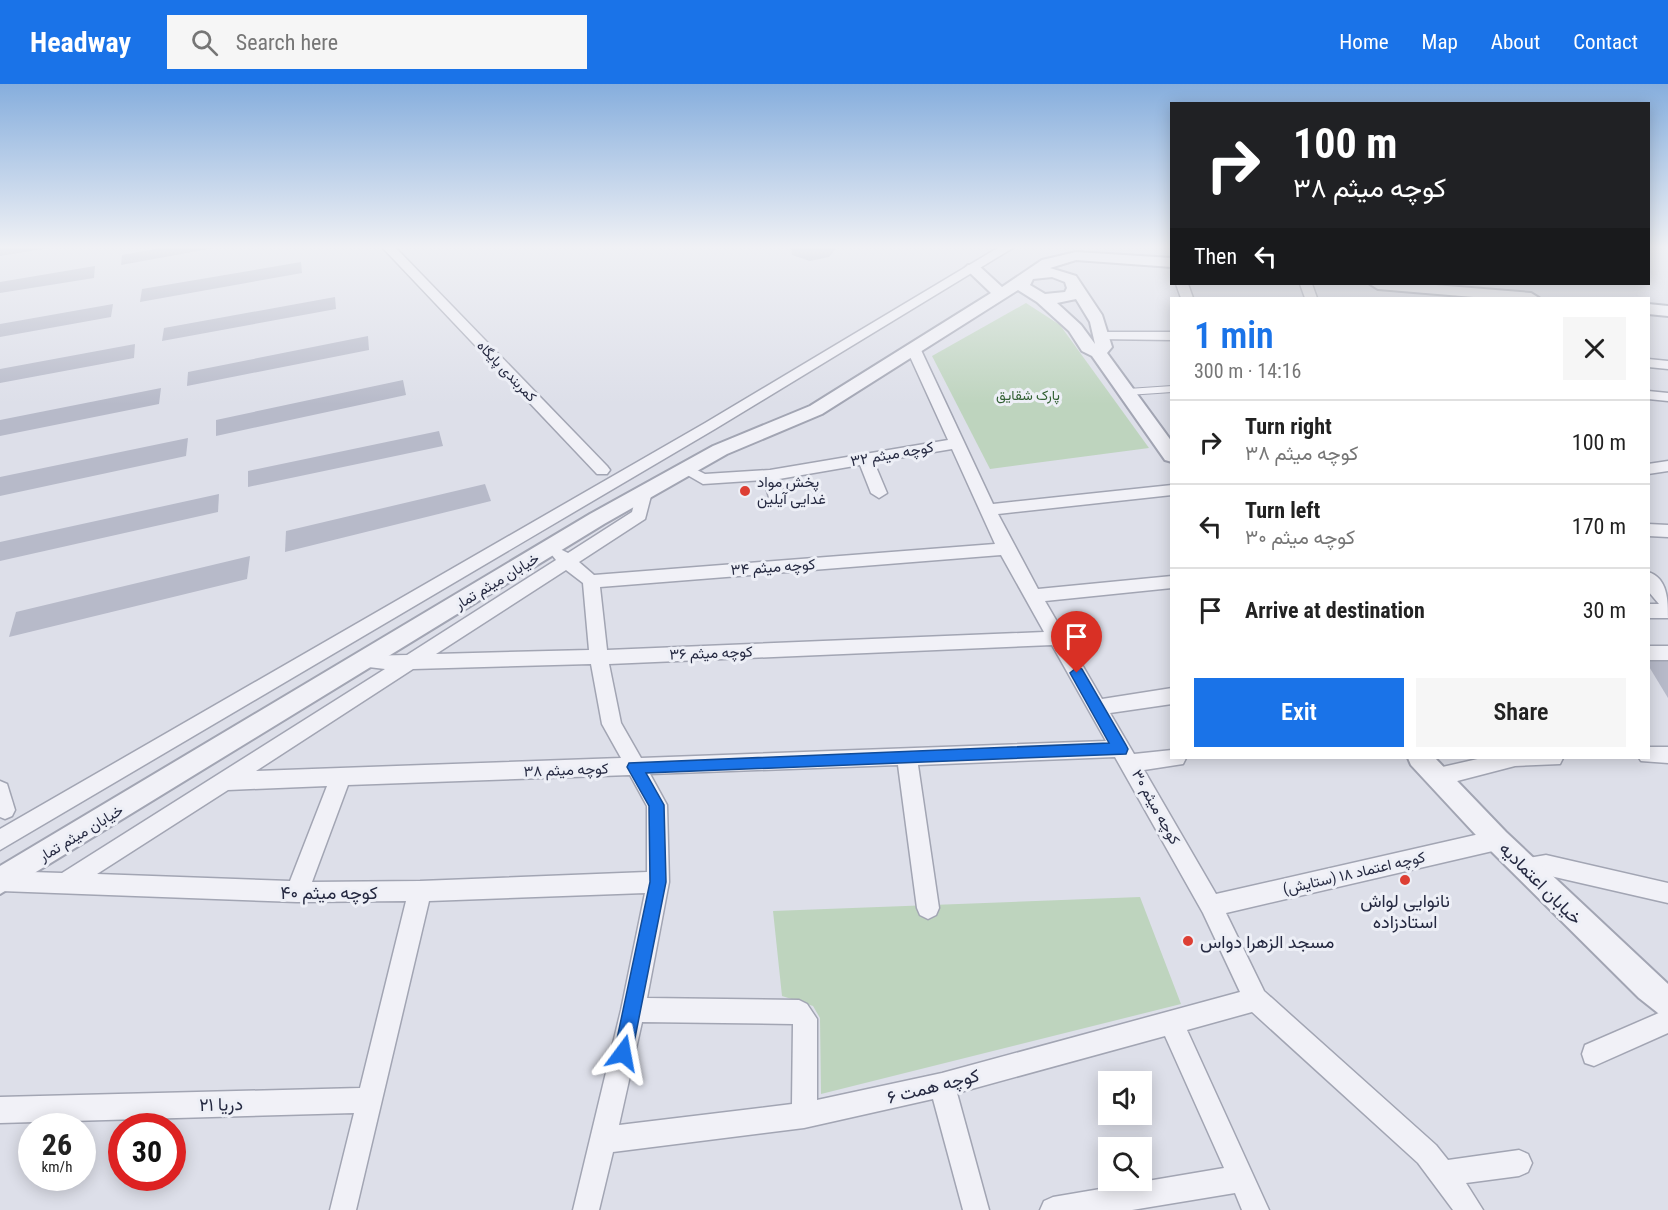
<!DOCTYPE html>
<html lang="en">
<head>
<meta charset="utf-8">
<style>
  :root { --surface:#fff; --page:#f6f6f6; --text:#222; --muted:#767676; --line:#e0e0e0; --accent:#1a73e8 }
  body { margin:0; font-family:"Roboto Condensed",Vazirmatn,sans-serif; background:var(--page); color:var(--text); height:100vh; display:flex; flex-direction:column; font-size:22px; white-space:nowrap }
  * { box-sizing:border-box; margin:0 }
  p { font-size:20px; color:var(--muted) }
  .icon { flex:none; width:33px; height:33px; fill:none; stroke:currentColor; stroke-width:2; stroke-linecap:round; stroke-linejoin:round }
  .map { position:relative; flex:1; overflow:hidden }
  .details { position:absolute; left:1170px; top:213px; width:480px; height:462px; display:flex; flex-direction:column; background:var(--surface); border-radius:0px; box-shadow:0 3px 15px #0003 }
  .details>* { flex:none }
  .hud { position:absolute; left:1170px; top:18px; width:480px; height:183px; border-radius:0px; box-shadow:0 3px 15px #0003; background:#202124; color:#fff; overflow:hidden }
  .controls { position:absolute; left:1098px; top:987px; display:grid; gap:12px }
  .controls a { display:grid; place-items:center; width:54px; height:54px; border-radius:0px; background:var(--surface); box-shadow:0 3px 15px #0003; font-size:30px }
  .speed { position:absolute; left:18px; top:1029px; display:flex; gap:12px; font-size:30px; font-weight:700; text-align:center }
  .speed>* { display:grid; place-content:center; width:78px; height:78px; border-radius:50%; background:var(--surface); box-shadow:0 3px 15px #0003; line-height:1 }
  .speed small { font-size:15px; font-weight:400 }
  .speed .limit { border:9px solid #d22; background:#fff; color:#111 }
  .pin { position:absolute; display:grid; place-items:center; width:51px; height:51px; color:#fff; margin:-62px -26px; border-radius:50% 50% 50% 0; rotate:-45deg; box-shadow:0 0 6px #0007 }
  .pin .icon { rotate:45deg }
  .me { position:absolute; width:66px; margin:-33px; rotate:13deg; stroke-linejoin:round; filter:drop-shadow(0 0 4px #0008) }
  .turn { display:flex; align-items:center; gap:21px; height:126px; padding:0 24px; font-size:27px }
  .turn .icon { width:78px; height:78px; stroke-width:2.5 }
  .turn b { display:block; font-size:42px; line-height:51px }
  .then { display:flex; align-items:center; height:57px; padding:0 24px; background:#0003; gap:12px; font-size:22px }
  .round { display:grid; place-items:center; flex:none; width:63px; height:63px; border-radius:0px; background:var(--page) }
  .summary { display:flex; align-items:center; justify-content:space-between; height:102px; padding:0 24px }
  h1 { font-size:36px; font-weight:600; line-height:45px; color:var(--accent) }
  .action { display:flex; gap:12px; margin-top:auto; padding:12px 24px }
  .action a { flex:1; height:69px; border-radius:0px; background:var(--accent); color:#fff; font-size:24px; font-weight:600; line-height:69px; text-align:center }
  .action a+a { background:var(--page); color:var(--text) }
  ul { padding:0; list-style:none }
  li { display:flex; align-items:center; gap:18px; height:84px; padding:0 24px; border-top:2px solid var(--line) }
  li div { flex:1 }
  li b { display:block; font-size:22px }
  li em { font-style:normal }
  header { display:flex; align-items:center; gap:36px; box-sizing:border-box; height:84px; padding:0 30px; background:var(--accent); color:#fff }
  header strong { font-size:28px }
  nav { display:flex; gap:33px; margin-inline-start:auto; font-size:21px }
  .search { width:420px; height:54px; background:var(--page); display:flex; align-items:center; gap:15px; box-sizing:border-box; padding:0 21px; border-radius:0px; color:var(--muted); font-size:22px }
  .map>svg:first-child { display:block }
  .green { fill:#bed4be }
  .building { fill:#b7bac9 }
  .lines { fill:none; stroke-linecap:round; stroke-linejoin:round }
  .pedestrian-casing { stroke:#a2a5b3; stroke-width:2 }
  .minor-casing { stroke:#a2a5b3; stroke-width:3 }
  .tertiary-casing { stroke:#a2a5b3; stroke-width:4 }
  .pedestrian { fill:#f1f1f7; fill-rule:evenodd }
  .minor { fill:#f1f1f7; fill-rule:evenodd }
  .tertiary { fill:#f1f1f7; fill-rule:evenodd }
  .route { fill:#1a73e8; stroke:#114b97; stroke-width:1.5 }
  .poi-dot { fill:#dd3f34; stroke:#edeff6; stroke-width:2 }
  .labels { text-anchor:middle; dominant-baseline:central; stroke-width:6; stroke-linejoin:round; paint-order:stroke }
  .far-street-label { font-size:14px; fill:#252941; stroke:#edeff6 }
  .far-park-label { font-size:14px; fill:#315f32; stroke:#edeff6 }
  .street-label { font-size:15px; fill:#252941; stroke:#edeff6 }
  .poi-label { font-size:15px; fill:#252941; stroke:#edeff6; text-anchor:start }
  .near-street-label { font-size:18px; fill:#252941; stroke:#edeff6 }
  .near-poi-label { font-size:18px; fill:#252941; stroke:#edeff6 }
</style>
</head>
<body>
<header>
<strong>Headway</strong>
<div class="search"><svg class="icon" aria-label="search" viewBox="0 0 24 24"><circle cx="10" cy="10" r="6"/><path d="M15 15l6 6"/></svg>Search here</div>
<nav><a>Home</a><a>Map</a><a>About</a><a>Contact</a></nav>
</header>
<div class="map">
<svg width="1668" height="1126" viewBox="0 0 1668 1126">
  <rect width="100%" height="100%" fill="#dddfe9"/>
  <g class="green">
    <polygon points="1026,219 1060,241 1149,364 990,385 932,272"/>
    <polygon points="1140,813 1181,920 821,1010 820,934 813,922 782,912 773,827"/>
  </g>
  <g class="building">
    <polygon points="0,162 56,162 56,163 0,172"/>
    <polygon points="172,162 220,163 121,181 122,171"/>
    <polygon points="791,162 834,162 835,166 829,173 810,177 792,171"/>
    <polygon points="301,178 302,189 140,218 142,205"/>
    <polygon points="95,182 94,194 0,209 0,198"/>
    <polygon points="335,213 336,225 162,257 164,244"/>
    <polygon points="113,220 111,233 0,253 0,240"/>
    <polygon points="368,252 369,266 187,302 188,288"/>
    <polygon points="135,260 134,274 0,299 0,285"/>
    <polygon points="403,296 406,311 216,352 216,336"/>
    <polygon points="161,304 159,320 0,352 0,336"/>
    <polygon points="439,347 443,362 248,403 248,387"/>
    <polygon points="188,354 186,372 0,412 0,393"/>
    <polygon points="485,400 491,417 285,468 286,447"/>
    <polygon points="219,410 218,428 0,477 0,458"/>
    <polygon points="250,472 247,495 9,553 16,528"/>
    <polygon points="1648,570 1668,571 1668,614 1648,581"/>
  </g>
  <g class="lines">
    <defs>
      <polygon id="pedestrian" points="1172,302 1172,308 1128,311 1123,308 1128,305"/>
      <g id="minor">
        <polygon points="381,162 394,162 607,382 610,386 607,390 597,390"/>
        <polygon points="1001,162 1016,162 715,345 0,766 0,745 705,339"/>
        <polygon points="1176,200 1188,200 1193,214 1181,214"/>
        <polygon points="1300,200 1312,200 1317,214 1305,214"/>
        <polygon points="1102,248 1172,248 1172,256 1097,255 1095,252"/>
        <path d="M914,262l7,4 72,154 179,-19v10l-174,19 40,75 134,-13v12l-127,13 57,98 70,-11v16l-62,9 24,41 38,-4v8h14l-3,6 -39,6 72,124 281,-64 7,3 4,7 -4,7 -7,3 -271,63 38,78 172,154 12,15 71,-10 9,4 4,9 -4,9 -9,4 -53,7 17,27h-30l-35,-47 -166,-151 -65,18 82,180h-27l-7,-17 -103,17h-92l4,-9 9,-4 171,-29 -59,-132 -208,57 32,117h-26l-30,-111 -129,29 -191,24 -14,58h-26l48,-200 24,-117 -216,8 -73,309h-26l24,-97 -354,10v-26l360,-9 46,-187 -109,1 -296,-11 -1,-20 62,2 323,-204 -25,-3 -3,-5 3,-5 47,-1 149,-95 -4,-5 2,-4 6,-2 8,4 64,-41 6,-24h12l2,4 -7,27 -66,43 15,13 401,-31 -43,-95 -78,13 13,31 -8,5 -8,-5 -11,-28 -81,14 7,22 -8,5 -8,-5 -6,-21 -61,4 -26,-15 8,-5 20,10 65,-4 178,-30 -41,-90zM1001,471l43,77 -437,18 -7,-63zM566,486l17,13 6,67 -153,4zM1052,561l54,96 -465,17 -20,-35 -12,-59zM591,580l11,60 19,34 -365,13 157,-102zM1115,673l88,156 37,79 -298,81 -125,27v-81l-10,-15 -8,-4 -152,-2 22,-116 -2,-77 -17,-31 248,-9 19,143 3,7 8,4 8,-4 3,-7 -21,-143zM630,691l17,31v66l-227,9 -108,1 36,-97zM327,702l-37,95 -193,-7 131,-84zM642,938l151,2 -1,80 -173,21z"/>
        <polygon points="1648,275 1668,277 1668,285 1648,283"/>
        <polygon points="1648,307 1668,309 1668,317 1648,315"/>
        <polygon points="1668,377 1668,387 1648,390 1648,380"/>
        <polygon points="1648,440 1668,441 1668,453 1648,452"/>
        <path d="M1648,488c20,6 20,29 20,46h-20v-14h11l-11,-13z"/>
        <rect x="1648" y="562" width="20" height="14"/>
        <polygon points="1648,663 1668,663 1668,679 1641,677 1639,674 1648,674"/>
        <polygon points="1482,674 1563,674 1560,680 1515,682 1438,702 1431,699 1428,693 1431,687 1438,684"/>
        <polygon points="0,697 7,700 15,726 12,732 5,735 0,733"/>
        <polygon points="1546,771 1668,799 1668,819 1546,791 1525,793 1517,790 1514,783 1517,776"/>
        <polygon points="1668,925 1668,949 1594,982 1585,979 1582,970 1585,961"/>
      </g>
      <g id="tertiary">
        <path d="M1076,168l96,6v9l-96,-7 -26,8 26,8 26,39 10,32 -5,6 65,89v20l-7,-2 -73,-104 -10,-5 -13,-20 -32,-29 -19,-12 -196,124 -95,40 -123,70 -604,370v-28l590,-352 123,-68 97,-40 181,-113 -23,-22 -3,-3 3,-3h10l24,22 40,-27zM1052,193l13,5 2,6 -2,4 -20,2 -15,-9 3,-6zM1076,215l14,23 5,22 -14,-19 -24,-22z"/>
        <polygon points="1370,200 1423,200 1531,209 1539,214 1485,214 1378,205"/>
        <polygon points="1648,220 1668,222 1668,232 1648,230"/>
        <polygon points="1408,674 1435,674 1506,748 1668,900 1668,934 1658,929 1639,914 1488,764 1411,681"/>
      </g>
    </defs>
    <use href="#pedestrian" class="pedestrian-casing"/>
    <use href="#minor" class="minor-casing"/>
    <use href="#tertiary" class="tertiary-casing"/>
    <use href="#pedestrian" class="pedestrian"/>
    <use href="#minor" class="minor"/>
    <use href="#tertiary" class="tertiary"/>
  </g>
  <linearGradient id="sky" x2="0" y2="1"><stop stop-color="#86aedd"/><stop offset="0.51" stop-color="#f0f1f5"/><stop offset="1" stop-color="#f0f1f5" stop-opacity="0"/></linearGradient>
  <rect width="1668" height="320" fill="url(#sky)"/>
  <polygon class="route" points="1077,583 1082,585 1126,661 1128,665 1126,670 646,689 664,721 666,798 632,969 629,976 623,979 616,976 614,969 650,798 649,722 627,683 629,679 1109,659 1070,589"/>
  <g class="poi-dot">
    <circle cx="745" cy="407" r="6"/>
    <circle cx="1405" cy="796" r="6"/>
    <circle cx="1188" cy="857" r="6"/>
  </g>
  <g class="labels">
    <g class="far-street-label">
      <text transform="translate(507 287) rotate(46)">کمربندی پایگاه</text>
    </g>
    <g class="far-park-label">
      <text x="1028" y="311">پارک شقایق</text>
    </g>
    <g class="street-label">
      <text transform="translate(892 370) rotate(-10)">کوچه میثم ۳۲</text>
      <text transform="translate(773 483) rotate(-4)">کوچه میثم ۳۴</text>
      <text transform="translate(497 497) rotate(-31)">خیابان میثم تمار</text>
      <text transform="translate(711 569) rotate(-2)">کوچه میثم ۳۶</text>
      <text transform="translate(566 686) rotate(-2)">کوچه میثم ۳۸</text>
      <text transform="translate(1156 723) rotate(61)">کوچه میثم ۳۰</text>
      <text transform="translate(81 749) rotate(-31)">خیابان میثم تمار</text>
      <text transform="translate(1354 789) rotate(-13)">کوچه اعتماد ۱۸ (ستایش)</text>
    </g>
    <g class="poi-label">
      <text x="757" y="398">پخش مواد<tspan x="757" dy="17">غدایی آیلین</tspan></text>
    </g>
    <g class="near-street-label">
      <text transform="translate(1541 799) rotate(45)">خیابان اعتمادیه</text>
      <text x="329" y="808">کوچه میثم ۴۰</text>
      <text transform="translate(933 1002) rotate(-14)">کوچه همت ۶</text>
      <text transform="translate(221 1020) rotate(-1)">دریا ۲۱</text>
    </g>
    <g class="near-poi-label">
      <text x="1405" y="816">نانوایی لواش<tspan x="1405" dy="21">استادزاده</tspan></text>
      <text x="1200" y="857" text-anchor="start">مسجد الزهرا دواس</text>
    </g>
  </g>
</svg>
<div class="controls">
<a><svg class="icon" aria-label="sound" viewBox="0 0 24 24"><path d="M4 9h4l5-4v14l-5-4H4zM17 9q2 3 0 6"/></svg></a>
<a><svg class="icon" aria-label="search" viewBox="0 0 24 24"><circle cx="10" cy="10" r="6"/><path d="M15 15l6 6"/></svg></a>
</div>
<div class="speed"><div>26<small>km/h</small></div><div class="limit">30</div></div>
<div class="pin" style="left:1077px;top:589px;background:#d93025"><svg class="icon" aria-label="arrive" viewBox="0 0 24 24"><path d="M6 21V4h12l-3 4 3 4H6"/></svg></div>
<svg class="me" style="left:623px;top:969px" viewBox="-20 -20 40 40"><path d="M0-17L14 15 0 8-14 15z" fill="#1a73e8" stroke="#fff" stroke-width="4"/></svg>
<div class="hud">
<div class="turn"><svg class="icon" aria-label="right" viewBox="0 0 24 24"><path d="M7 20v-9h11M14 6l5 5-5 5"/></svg><div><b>100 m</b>کوچه میثم ۳۸</div></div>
<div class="then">Then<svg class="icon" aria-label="left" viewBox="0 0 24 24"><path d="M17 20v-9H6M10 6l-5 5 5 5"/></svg></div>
</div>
<section class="details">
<div class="summary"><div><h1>1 min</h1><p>300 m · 14:16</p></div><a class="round"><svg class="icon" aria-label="close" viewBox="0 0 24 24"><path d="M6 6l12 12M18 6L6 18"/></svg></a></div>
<ul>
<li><svg class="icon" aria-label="right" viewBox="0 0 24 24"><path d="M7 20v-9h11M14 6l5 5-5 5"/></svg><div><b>Turn right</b><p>کوچه میثم ۳۸</p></div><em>100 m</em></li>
<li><svg class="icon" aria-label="left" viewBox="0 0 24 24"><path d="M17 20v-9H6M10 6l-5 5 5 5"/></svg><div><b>Turn left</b><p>کوچه میثم ۳۰</p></div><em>170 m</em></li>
<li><svg class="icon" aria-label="arrive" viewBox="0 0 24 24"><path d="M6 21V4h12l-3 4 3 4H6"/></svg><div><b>Arrive at destination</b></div><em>30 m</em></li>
</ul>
<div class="action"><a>Exit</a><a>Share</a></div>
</section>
</div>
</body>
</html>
